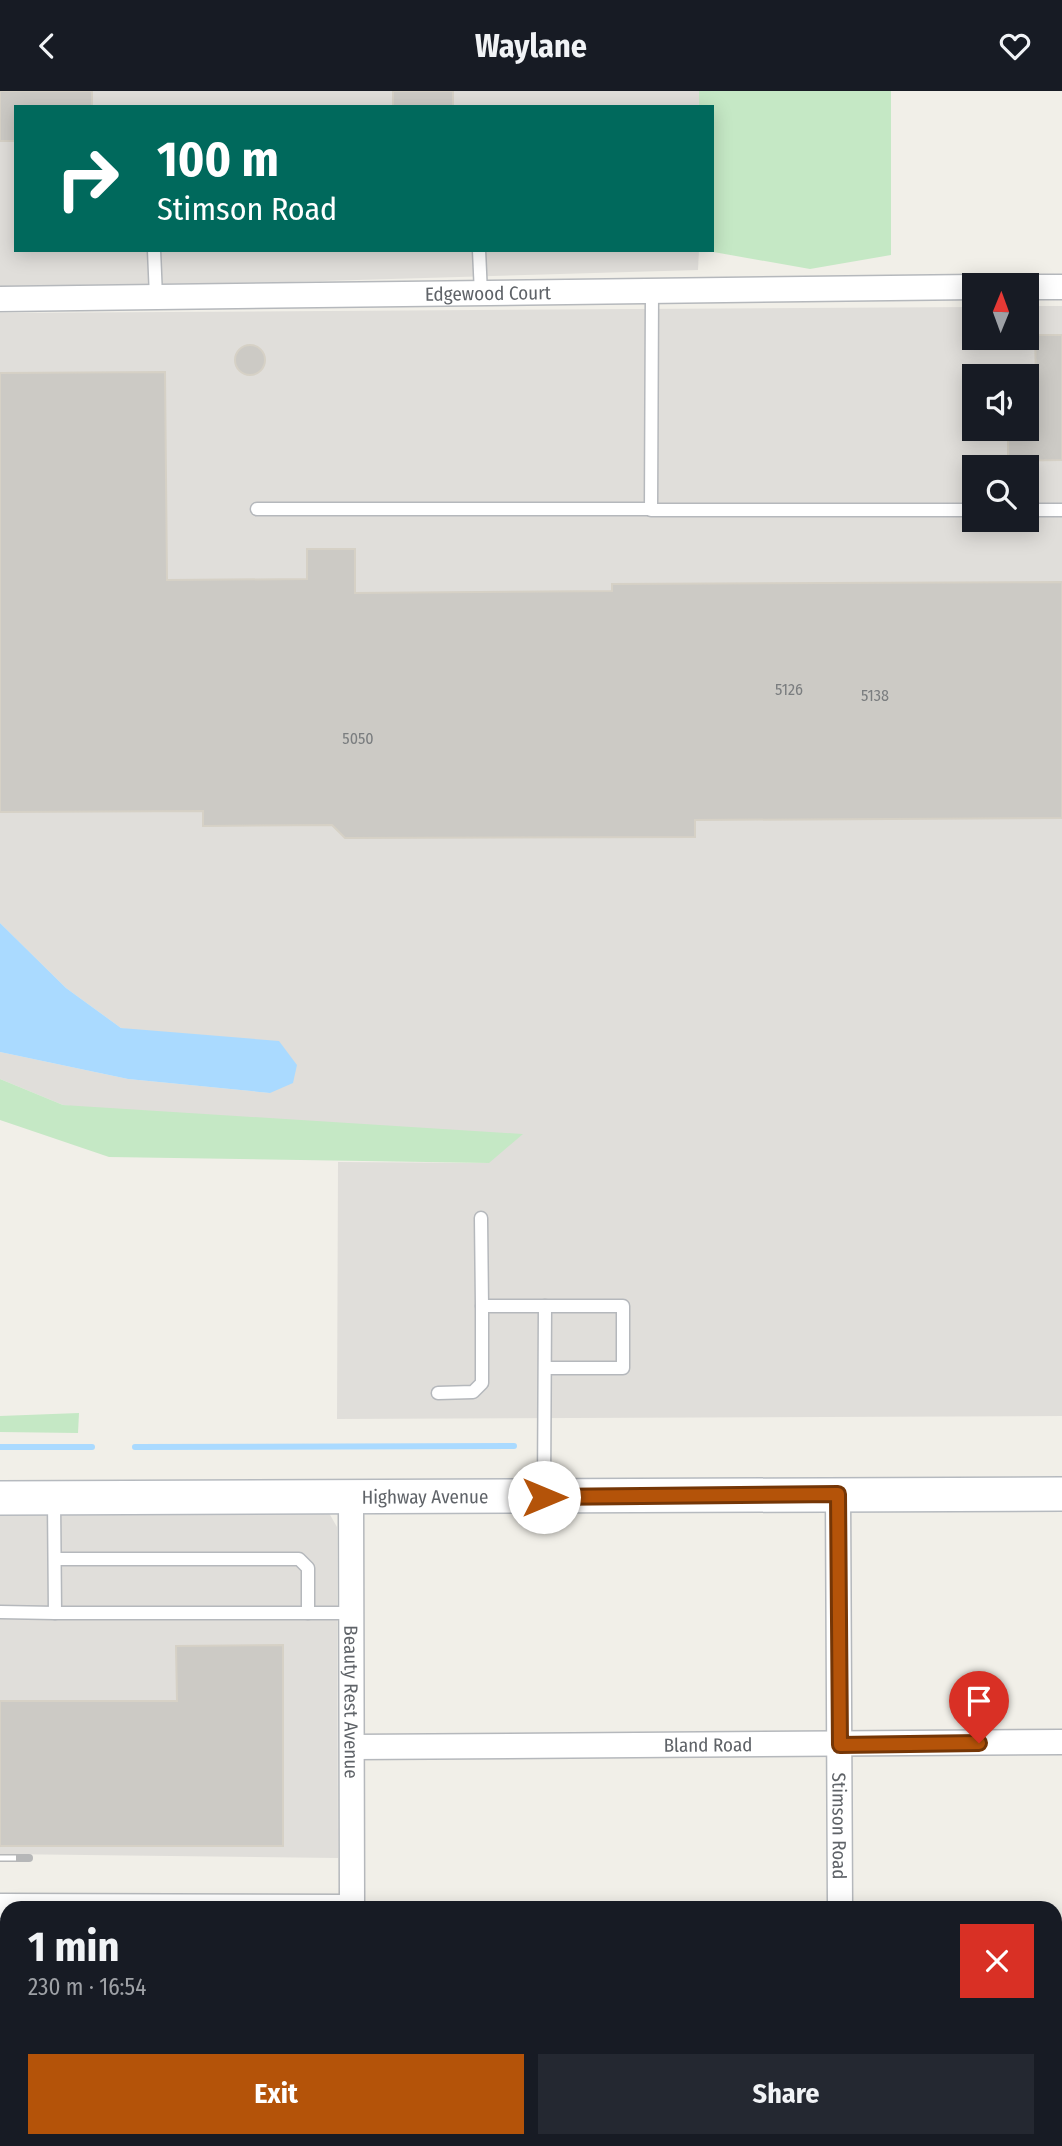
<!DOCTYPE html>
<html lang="en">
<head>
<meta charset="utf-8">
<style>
  :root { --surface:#171b24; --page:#242831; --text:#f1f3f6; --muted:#9ea1a6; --accent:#b45309 }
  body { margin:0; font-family:"Fira Sans Condensed",sans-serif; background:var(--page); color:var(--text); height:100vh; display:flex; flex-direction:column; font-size:26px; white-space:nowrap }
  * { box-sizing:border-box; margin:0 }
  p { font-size:23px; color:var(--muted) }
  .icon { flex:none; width:38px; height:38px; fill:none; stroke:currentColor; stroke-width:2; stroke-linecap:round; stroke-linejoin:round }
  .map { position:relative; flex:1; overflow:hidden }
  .panel { position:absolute; left:0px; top:1810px; width:1062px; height:247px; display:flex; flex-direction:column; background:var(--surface); border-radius:21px 21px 0 0; box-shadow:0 4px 18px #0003 }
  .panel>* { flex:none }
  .hud { position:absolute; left:14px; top:14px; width:700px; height:147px; border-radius:0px; box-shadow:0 4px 18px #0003; background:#00695c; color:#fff; overflow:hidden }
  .needle { width:46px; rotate:1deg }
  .controls { position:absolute; left:962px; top:182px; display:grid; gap:14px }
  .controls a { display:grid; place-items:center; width:77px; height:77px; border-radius:0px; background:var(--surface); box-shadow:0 4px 18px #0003; font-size:35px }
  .pin { position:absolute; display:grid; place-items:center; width:60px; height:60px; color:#fff; margin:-72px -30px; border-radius:50% 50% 50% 0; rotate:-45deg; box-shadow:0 0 7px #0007 }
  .pin .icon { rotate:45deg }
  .me { position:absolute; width:77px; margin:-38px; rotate:90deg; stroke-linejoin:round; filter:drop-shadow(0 0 5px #0008) }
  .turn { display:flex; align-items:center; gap:24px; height:147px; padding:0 28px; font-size:32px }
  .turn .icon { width:91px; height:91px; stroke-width:2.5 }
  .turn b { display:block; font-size:49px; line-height:60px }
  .round { display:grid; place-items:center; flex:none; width:74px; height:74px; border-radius:0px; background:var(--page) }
  .summary { display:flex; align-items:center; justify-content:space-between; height:119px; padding:0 28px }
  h1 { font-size:42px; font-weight:700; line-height:52px }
  .button { display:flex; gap:14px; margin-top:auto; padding:14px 28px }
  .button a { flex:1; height:80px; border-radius:0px; background:var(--accent); color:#fff; font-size:28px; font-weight:700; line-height:80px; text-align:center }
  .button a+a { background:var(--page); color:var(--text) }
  header { display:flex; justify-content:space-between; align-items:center; height:91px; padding:0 28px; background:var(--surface); font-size:32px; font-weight:700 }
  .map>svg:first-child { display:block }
  .industrial { fill:#e0deda; fill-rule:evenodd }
  .green { fill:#c5e8c5 }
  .water { fill:#aadaff }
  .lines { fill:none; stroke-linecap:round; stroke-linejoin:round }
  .stream { stroke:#aadaff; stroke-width:6 }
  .building { fill:#cccac5; stroke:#d6d1c6; stroke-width:2 }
  .lane-casing { stroke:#b5b8bc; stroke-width:15 }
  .street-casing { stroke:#b5b8bc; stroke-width:27 }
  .secondary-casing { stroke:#b6babf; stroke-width:36 }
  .lane { stroke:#fff; stroke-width:12 }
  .street { stroke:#fff; stroke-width:24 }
  .secondary { stroke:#fff; stroke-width:33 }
  .rail-casing { stroke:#b6b7b8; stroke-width:8 }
  .rail { stroke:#fff; stroke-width:5; stroke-dasharray:16; stroke-linecap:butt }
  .route-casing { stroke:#753606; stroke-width:18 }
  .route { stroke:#b45309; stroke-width:12 }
  .labels { text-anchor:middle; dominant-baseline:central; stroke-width:6; stroke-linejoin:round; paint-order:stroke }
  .number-label { font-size:16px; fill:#7a7d7f }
  .street-label { font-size:19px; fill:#5f6368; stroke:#fff }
</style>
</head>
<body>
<header><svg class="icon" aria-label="back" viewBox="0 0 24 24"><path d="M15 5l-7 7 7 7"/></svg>Waylane<svg class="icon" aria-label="heart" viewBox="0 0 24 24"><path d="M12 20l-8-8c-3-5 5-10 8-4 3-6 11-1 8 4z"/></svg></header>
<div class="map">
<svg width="1062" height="2055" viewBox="0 0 1062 2055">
  <rect width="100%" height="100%" fill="#f1efe8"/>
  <g class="industrial">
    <polygon points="0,0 699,0 699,16 16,16 16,159 699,159 698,179 289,191 0,195"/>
    <path d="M1027,215h35v1110l-725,3 1,-257 151,1 -426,-58 -63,-26v-27l128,27 142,14 -126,-61 -23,-4 -55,-40 -66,-65v-610l975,-6v31h52zM975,285h52v53h-52zM975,376h52v53h-52z"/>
    <polygon points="316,1416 329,1422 337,1436 338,1767 0,1763 0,1417"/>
    <polygon points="0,1835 7,1835 7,2049 341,2049 341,2055 0,2055"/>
  </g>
  <g class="green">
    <polygon points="699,0 891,0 891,164 810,178 702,159 712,159 712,16 699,16"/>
    <polygon points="0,988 63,1014 523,1043 489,1072 109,1066 0,1029"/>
    <polygon points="79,1322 78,1342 0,1341 0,1325"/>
  </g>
  <polygon class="water" points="0,832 66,897 121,937 279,950 297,974 293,992 270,1002 128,988 0,961"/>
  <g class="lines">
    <g class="stream">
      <polyline points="0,1356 92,1356"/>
      <polyline points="135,1356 514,1355"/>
    </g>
  </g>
  <g class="building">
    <polygon points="0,0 92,0 92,16 16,16 16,50 0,50"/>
    <rect x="393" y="0" width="60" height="16"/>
    <polygon points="1035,244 1062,244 1062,369 1008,370 1008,338 1027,338 1027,290 1036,290"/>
    <circle cx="250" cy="269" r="15"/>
    <polygon points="165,281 167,489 307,488 307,458 355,458 355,502 612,500 612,493 1062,491 1062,727 695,729 695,746 345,747 332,734 203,735 203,720 0,721 0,282"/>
    <polygon points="283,1554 283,1755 0,1755 0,1610 177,1610 176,1555"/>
  </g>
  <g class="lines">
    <defs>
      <g id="lane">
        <polyline points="154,159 156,206"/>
        <polyline points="479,159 481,203"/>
        <polyline points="652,201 651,419 975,419"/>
        <polyline points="257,418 651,418"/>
        <polyline points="1027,419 1062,419"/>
        <polyline points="481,1127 482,1215 545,1215"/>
        <polyline points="438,1302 473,1301 482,1292 482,1215"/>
        <polyline points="544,1402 545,1215 623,1215 623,1277 545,1277"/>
        <polyline points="55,1468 299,1468 308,1477 308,1522"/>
        <polyline points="0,1521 55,1522 54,1409"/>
        <polyline points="55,1522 352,1522"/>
        <polyline points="0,1918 7,1918"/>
        <polyline points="301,2055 301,2049"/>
      </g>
      <g id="street">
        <polyline points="1027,196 1062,196"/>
        <path id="s1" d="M0,208l975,-12"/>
        <path id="s2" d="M838,1403l2,413"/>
        <path id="s3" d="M351,1406l1,410"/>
        <path id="s4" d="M353,1656l709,-5"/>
        <polyline points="0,1815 352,1816"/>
        <polyline points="1055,1894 1062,1894"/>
        <polyline points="841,2049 841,2055"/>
        <polyline points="351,2055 351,2049"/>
      </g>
      <g id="secondary">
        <path id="s5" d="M0,1407l1062,-4"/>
      </g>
    </defs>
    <use href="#lane" class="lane-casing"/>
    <use href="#street" class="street-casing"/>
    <use href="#secondary" class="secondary-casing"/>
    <use href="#lane" class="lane"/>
    <use href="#street" class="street"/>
    <use href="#secondary" class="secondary"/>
    <defs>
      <polyline id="rail" points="0,1767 29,1767"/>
    </defs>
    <use href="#rail" class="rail-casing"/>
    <use href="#rail" class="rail"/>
  </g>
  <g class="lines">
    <defs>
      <polyline id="route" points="544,1406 838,1403 840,1654 979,1652"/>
    </defs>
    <use href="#route" class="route-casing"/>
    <use href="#route" class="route"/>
  </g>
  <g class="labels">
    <g class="number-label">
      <text x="789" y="598">5126</text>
      <text x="875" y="604">5138</text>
      <text x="358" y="647">5050</text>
    </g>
    <g class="street-label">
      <text stroke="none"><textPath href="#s1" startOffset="488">Edgewood Court</textPath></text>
      <text stroke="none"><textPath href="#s5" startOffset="425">Highway Avenue</textPath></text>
      <text stroke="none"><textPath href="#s3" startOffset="205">Beauty Rest Avenue</textPath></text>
      <text stroke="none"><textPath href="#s4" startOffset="355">Bland Road</textPath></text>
      <text stroke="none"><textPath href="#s2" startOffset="332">Stimson Road</textPath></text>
    </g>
  </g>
</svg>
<div class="controls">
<a><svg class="needle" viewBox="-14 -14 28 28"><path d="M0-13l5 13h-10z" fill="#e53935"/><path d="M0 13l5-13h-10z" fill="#9ea1a6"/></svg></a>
<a><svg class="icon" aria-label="sound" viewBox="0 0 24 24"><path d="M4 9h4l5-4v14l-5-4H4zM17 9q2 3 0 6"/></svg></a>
<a><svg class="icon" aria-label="search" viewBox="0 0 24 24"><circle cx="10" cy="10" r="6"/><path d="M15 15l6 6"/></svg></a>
</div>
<div class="pin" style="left:979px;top:1652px;background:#d93025"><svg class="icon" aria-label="arrive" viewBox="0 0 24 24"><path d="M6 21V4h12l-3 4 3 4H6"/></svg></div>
<svg class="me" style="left:544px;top:1406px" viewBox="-20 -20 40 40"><circle r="19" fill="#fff"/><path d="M0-13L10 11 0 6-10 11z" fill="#b45309"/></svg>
<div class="hud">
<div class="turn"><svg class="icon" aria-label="right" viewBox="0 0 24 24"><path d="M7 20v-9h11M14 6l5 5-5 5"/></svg><div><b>100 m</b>Stimson Road</div></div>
</div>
<section class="panel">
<div class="summary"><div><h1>1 min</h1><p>230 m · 16:54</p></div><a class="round" style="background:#d93025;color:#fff"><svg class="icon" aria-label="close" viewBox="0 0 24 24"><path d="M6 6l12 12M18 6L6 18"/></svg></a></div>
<div class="button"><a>Exit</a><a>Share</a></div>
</section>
</div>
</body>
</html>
